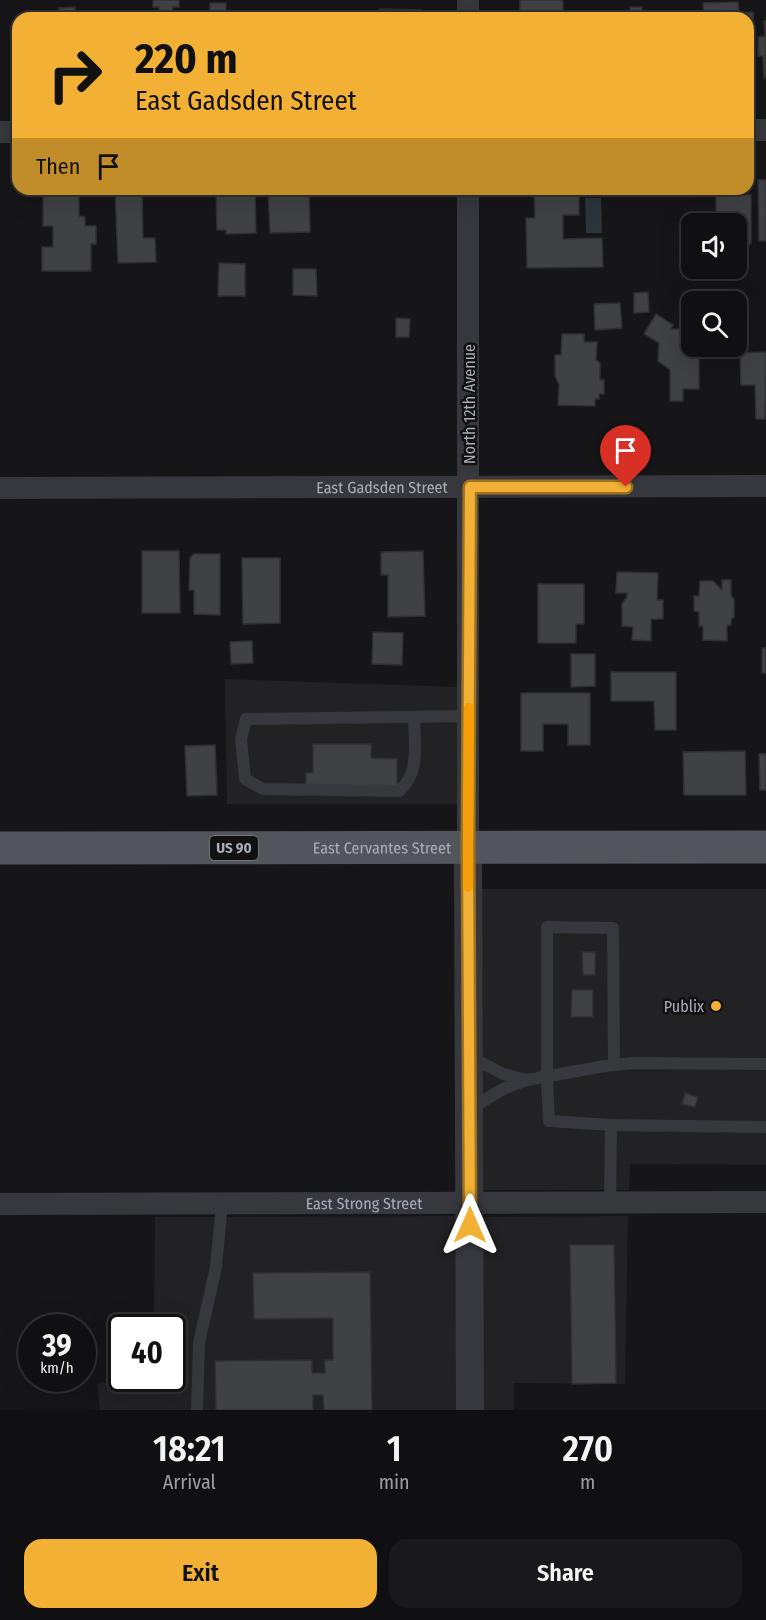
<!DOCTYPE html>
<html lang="en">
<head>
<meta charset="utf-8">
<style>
  :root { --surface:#101012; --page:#19191b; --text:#f1f3f6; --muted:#9c9d9f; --line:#303032; --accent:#f2b134 }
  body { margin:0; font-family:"Fira Sans Condensed",sans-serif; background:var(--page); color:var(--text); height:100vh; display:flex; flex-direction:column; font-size:22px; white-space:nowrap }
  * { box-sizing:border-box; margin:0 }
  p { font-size:20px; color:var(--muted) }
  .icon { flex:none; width:33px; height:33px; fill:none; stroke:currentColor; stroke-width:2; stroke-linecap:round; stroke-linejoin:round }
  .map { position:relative; height:1410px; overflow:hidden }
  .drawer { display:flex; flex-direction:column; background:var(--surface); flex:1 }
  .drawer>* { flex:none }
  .top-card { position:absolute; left:12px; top:12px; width:742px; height:183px; border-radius:18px; box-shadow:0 6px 24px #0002,0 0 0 2px var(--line); background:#f2b134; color:#111; overflow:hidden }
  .buttons { position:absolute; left:681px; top:213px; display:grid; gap:12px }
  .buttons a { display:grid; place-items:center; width:66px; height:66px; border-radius:12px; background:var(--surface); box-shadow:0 6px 24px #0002,0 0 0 2px var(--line); font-size:30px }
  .speed { position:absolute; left:18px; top:1314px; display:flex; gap:12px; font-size:30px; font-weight:700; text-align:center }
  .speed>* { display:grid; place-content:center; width:78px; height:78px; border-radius:50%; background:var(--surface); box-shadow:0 6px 24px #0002,0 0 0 2px var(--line); line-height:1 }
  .speed small { font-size:15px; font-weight:400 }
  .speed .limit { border:3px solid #111; border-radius:9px; background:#fff; color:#111 }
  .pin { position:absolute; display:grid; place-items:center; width:51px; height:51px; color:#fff; margin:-62px -26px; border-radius:50% 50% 50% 0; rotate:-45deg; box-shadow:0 0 6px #0007 }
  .pin .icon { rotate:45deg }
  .me { position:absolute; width:66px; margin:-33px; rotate:0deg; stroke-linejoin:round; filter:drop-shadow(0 0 4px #0008) }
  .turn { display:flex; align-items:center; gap:21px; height:126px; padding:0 24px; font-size:27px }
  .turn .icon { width:78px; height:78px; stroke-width:2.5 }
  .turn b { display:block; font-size:42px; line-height:51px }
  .then { display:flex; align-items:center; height:57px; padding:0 24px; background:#0003; gap:12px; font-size:22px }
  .eta { display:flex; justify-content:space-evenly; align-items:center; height:102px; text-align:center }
  .eta b { font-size:36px; font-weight:600; line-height:42px }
  .button { display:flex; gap:12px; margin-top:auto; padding:12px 24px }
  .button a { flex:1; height:69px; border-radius:18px; background:var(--accent); color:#111; font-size:24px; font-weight:600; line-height:69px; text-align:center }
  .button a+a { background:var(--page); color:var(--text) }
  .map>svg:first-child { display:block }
  .built { fill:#222225 }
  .water { fill:#2c353c }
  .building { fill:#404145; stroke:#303034; stroke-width:1.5 }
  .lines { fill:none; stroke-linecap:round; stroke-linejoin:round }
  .service { stroke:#37383d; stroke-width:12 }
  .minor { stroke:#37383d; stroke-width:22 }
  .tertiary { stroke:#37383d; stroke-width:28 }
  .primary { stroke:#53555c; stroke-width:33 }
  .route-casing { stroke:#9d7322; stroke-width:15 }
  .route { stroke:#f2b134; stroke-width:10 }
  .slow { stroke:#f59e0b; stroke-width:10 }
  .poi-dot { fill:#f2b134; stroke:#111113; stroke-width:2 }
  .labels { text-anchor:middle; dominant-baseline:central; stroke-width:5; stroke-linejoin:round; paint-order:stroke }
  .shield { fill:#111113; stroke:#7b7e86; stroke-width:1.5 }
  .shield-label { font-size:15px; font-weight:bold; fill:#a8adb8 }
  .street-label { font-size:16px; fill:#a8adb8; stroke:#111113 }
  .poi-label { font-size:16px; fill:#a8adb8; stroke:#111113; text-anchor:end }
</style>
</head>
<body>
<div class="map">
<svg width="766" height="1410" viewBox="0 0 766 1410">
  <rect width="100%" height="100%" fill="#161618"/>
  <g class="built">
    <polygon points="225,679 457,687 457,804 227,804"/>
    <polygon points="480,889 766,889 766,1165 630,1164 629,1190 481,1190"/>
    <polygon points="458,1216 459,1410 100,1410 97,1384 132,1379 172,1378 172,1328 154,1327 155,1217"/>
    <polygon points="628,1216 625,1384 514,1383 514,1410 481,1410 481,1217"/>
  </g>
  <polygon class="water" points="585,198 601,198 602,233 586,233"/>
  <g class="building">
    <polygon points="153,0 179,0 179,7 173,7 172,13 180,13 180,18 153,18 153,15 159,15 159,7 153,7"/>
    <rect x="520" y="0" width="43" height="18"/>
    <polygon points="738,2 739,13 753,12 754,38 748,38 748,18 704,18 703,3"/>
    <polygon points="210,3 226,3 226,15 240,14 240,18 210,18"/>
    <polygon points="75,7 75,18 59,18 59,8"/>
    <polygon points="630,7 642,7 642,18 614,18 614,16 630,16"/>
    <polygon points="380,9 422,10 422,18 380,18"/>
    <polygon points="764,21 766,21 766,78 764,78 763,56 758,56 758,37 765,36"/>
    <polygon points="758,180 766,180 766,241 759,241"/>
    <polygon points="115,189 142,189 143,238 155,238 156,262 118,263"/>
    <polygon points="216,189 255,189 256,233 226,234 226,230 217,230"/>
    <polygon points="268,189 309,189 310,232 270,233"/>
    <polygon points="534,189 579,189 579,215 563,215 563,239 602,238 603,267 527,268 526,218 535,218"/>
    <polygon points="716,189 744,189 744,195 751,195 751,244 736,244 736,224 716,224"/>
    <polygon points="43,194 79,194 79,216 85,217 85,226 96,226 96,244 91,244 91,271 42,271 42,247 53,247 53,226 43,226"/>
    <polygon points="219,263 245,264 245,296 218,296"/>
    <polygon points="293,269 316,269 317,296 293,295"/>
    <polygon points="648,292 649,312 634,313 634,293"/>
    <polygon points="719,299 740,299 740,324 736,324 736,302 719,302"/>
    <polygon points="620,303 622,328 595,330 594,304"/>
    <polygon points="656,314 673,325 671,329 692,329 692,346 699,346 699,389 683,389 683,401 670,401 670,370 658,361 659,343 644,334"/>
    <polygon points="396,318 410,319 409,337 396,337"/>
    <polygon points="562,334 584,334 584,342 597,342 596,360 600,363 600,380 604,380 604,394 599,394 599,399 595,399 595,406 558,405 559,384 555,376 555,355 561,355"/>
    <polygon points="766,352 765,419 756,419 755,385 741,385 740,353"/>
    <polygon points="142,551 179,551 180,613 142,613"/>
    <polygon points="423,551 425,616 388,617 388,575 381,575 381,552"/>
    <polygon points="194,554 220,554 220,615 194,614 194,590 189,590 190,558"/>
    <polygon points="242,558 280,558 280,623 243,624"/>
    <polygon points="617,572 658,573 657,600 663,600 663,619 651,619 651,641 632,640 633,627 622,626 622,604 627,597 627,593 616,593"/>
    <polygon points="722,580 731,580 731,595 734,600 734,617 731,619 731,625 727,625 727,641 703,640 703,626 699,626 699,612 694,611 694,596 699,596 700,581 713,581 722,590"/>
    <polygon points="538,584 584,584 584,624 576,624 576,643 538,643"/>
    <polygon points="373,632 403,633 402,665 372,664"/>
    <polygon points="252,641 253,663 231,664 230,642"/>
    <rect x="762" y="648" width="4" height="25"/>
    <polygon points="571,654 595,654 595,686 571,687"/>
    <polygon points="611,672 676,672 676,730 655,730 654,701 611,701"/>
    <polygon points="521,693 590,693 590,745 568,745 568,724 543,724 543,751 521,751"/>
    <polygon points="313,744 371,744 371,758 397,759 397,788 306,787 306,773 313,773"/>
    <polygon points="215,745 217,795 187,796 185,746"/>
    <polygon points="745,751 746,795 684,795 683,752"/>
    <polygon points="759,754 766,754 766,790 760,790"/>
    <polygon points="582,952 595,952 595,975 583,975"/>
    <polygon points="572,990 593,990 593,1017 571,1017"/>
    <polygon points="685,1093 698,1097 695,1107 682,1104"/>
    <polygon points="570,1245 614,1245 616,1383 572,1384"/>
    <polygon points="370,1272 372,1410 324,1410 323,1395 313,1395 313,1410 216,1410 215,1361 312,1360 312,1373 325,1373 325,1360 333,1360 333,1318 254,1319 253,1273"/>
  </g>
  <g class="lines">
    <g class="service">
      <path d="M414,717c0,25 7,56 -15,74l-136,-2 -18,-10 -4,-40 5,-20 223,-3"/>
      <polyline points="471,1057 503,1074 526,1080"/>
      <polyline points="470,1109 503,1089 527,1080 605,1066 633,1063 766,1064"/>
      <polyline points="611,1125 549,1121 547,1077 547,927 613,928 614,1065"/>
      <polyline points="610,1203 611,1125 766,1127"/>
      <polyline points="197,1410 199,1343 216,1267 222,1204"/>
    </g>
    <g class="minor">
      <polyline points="468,0 468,18"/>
      <polyline points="748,130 766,130"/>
      <polyline points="0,132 18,132"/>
      <path id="s1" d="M0,488l766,-2"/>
      <polyline points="468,848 468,189"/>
      <path id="s2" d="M0,1204l766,-2"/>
    </g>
    <polyline class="tertiary" points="468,848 470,1410"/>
    <path class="primary" id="s3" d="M0,848l766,-1"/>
  </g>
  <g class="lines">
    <defs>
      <polyline id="route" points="470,1225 468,848 470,487 626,487"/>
    </defs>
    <use href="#route" class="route-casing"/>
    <use href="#route" class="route"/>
    <polyline class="slow" points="468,887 469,708"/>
  </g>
  <circle class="poi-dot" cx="716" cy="1006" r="6"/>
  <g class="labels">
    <rect class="shield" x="210" y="836" width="48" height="24" rx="4.5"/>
    <g class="shield-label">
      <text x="234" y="848">US 90</text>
    </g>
    <g class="street-label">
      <text transform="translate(469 404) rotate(-90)">North 12th Avenue</text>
      <text stroke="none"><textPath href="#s1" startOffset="382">East Gadsden Street</textPath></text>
      <text stroke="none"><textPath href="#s3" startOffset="382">East Cervantes Street</textPath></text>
      <text stroke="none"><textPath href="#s2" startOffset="364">East Strong Street</textPath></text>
    </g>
    <g class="poi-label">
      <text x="704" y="1006">Publix</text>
    </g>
  </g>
</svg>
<div class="buttons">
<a><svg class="icon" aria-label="sound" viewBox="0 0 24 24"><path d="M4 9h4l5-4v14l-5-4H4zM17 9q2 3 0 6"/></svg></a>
<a><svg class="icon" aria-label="search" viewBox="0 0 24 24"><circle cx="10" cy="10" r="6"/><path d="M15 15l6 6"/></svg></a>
</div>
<div class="speed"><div>39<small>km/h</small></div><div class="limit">40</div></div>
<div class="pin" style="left:626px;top:487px;background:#d93025"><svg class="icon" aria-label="arrive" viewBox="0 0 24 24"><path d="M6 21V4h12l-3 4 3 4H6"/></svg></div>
<svg class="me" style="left:470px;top:1225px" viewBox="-20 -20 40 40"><path d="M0-17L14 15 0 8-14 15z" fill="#f2b134" stroke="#fff" stroke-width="4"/></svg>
<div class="top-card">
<div class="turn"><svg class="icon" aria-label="right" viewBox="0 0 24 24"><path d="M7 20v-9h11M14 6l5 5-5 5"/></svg><div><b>220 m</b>East Gadsden Street</div></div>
<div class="then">Then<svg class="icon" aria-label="arrive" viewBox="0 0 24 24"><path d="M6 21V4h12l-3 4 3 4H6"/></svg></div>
</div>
</div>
<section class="drawer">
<div class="eta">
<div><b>18:21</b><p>Arrival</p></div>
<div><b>1</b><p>min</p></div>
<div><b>270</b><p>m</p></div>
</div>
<div class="button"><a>Exit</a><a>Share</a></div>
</section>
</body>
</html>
